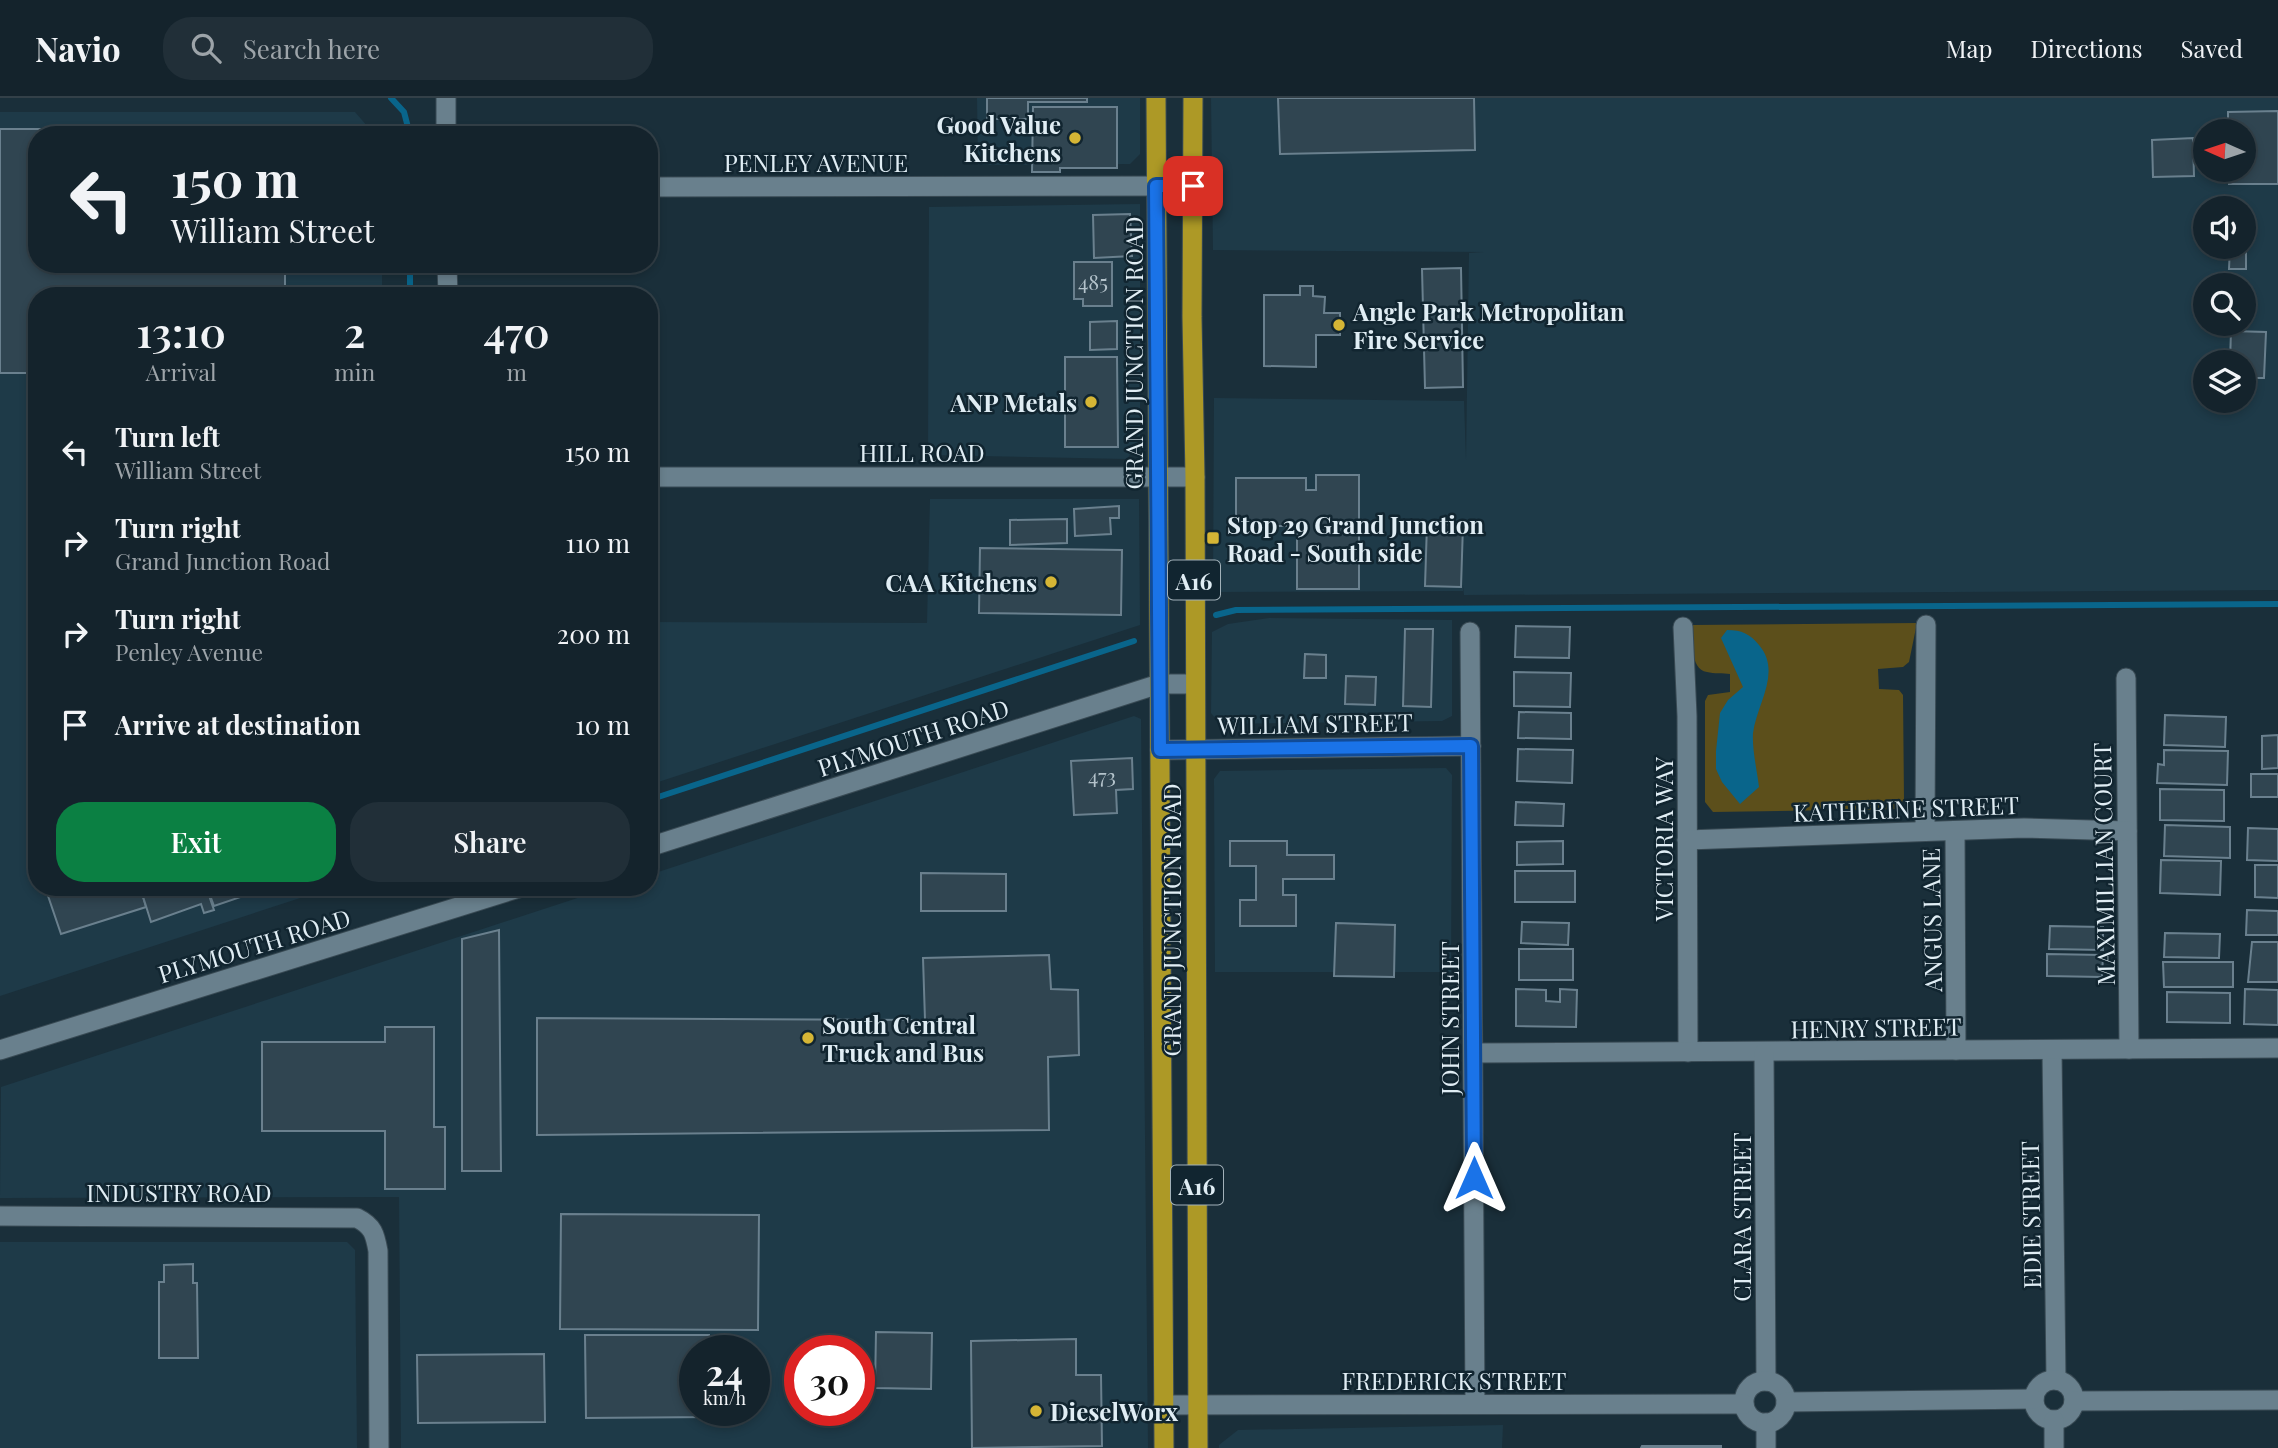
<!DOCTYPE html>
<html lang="en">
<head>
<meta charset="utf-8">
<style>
  :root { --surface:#14232c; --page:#212f38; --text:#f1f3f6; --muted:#9da4a9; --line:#334048; --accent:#0b8043 }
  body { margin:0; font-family:"Playfair Display",serif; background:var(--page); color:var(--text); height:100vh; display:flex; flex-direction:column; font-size:26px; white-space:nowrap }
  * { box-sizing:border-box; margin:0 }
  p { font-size:23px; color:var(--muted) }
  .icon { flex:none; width:38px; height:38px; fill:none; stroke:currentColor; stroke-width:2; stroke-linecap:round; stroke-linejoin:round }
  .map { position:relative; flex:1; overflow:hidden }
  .panel { position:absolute; left:28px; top:189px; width:630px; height:609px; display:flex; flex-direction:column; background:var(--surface); border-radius:28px; box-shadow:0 4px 10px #0003,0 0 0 2px var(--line) }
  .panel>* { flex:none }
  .banner { position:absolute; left:28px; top:28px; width:630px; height:147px; border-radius:28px; box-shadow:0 4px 10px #0003,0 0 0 2px var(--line); background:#14232c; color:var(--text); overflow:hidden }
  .needle { width:46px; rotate:273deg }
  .fabs { position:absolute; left:2193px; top:21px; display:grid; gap:14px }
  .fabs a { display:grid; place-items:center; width:63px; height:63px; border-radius:50%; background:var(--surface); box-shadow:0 4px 10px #0003,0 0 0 2px var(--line); font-size:35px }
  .speed { position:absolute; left:679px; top:1237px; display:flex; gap:14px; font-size:35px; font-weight:700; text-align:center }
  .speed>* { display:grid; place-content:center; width:91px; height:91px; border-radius:50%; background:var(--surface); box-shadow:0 4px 10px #0003,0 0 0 2px var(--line); line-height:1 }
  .speed small { font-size:18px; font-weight:400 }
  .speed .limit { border:10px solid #d22; background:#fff; color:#111 }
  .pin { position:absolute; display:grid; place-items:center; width:60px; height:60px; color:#fff; margin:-30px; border-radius:14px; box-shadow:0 4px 10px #0006 }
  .me { position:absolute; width:77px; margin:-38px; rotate:0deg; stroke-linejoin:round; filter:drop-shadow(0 0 5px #0008) }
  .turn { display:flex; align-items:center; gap:24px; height:147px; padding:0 28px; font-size:32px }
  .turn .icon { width:91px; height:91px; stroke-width:2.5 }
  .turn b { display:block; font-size:49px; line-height:60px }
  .eta { display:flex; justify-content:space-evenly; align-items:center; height:119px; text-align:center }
  .eta b { font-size:42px; font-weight:600; line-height:49px }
  .button { display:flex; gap:14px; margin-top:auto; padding:14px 28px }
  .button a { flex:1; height:80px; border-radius:28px; background:var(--accent); color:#fff; font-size:28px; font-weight:600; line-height:80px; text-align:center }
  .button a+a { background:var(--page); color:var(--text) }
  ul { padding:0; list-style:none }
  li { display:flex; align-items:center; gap:21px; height:91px; padding:0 28px }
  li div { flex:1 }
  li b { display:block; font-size:26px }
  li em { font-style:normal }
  header { display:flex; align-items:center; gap:42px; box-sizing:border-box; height:98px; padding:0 35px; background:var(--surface); border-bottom:2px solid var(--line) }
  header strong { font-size:33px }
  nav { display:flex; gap:38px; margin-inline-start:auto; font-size:24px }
  .search { width:490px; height:63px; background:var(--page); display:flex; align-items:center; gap:18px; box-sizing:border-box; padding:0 24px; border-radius:28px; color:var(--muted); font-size:26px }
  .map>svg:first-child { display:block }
  .built { fill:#1e3a48; fill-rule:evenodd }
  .green { fill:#5c4f1b }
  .water { fill:#09658b }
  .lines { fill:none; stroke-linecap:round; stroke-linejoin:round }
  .stream { stroke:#09658b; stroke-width:6 }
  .building { fill:#304551; stroke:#6a808e; stroke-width:2 }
  .minor-casing { stroke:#394a54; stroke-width:21 }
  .trunk-casing { stroke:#394a54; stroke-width:21 }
  .minor { stroke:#69808d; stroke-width:19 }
  .trunk { stroke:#ad9926; stroke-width:19 }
  .route-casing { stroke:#114b97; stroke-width:18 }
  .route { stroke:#1a73e8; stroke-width:12 }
  .poi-dot { fill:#d5b535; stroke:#112530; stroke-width:2.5 }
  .labels { text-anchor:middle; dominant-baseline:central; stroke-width:5; stroke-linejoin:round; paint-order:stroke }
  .number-label { font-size:21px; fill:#b4c3cb }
  .shield { fill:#112530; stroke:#a2b1b9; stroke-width:2 }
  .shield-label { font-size:23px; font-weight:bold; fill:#e0edf4 }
  .poi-label { font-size:24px; font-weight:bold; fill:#e0edf4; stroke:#112530; text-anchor:start }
  .street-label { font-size:24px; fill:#e0edf4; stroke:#112530 }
</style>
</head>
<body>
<header>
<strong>Navio</strong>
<div class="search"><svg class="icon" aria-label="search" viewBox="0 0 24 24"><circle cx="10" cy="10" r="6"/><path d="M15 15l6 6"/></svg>Search here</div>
<nav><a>Map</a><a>Directions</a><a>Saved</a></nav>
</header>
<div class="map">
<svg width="2278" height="1350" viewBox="0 0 2278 1350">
  <rect width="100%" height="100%" fill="#1a2f3a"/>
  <g class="built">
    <polygon points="977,0 1140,0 1140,56 1130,66 978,67"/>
    <path d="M1211,0h1067v492l-814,5 -1,-10v6l-250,1 1,-194 250,3 2,59 3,-207 15,-1 -271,-2zM2205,33h39v39h-39zM2205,110h39v39h-39zM2205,187h39v39h-39zM2205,264h39v39h-39z"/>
    <polygon points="0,14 355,14 375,37 37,37 37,166 382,166 382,198 37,198 37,789 334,789 0,898"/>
    <polygon points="1140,106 1140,342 1127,361 928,357 929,109"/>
    <polygon points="930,401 1139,401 1140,527 649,687 649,524 927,525"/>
    <polygon points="1269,520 1452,522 1452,618 1442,623 1220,626 1211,615 1212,534 1228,526"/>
    <path d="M1134,618l7,3 7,729h-747l-2,-251 -399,1 1,-111 610,-200h38v-12zM695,1253h59v59h-59zM800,1253h59v59h-59z"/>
    <polygon points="1446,670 1452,677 1451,874 1215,874 1214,681 1220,673"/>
    <polygon points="0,1144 347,1144 355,1152 357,1350 0,1350"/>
    <polygon points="1503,1327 1502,1350 1219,1350 1219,1347 1238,1332"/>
  </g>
  <path class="green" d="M1917,525l-8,39 -6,5 -25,2 1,20 20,1 4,5 1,105 -8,9 -183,3 -8,-10v-101l3,-6 22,-3v-18c-7,-1 -16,0 -23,-2 -18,-3 -14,-33 -15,-47z"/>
  <path class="water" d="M1727,532c15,0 23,4 32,15 23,27 -2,58 -6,88 -1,17 4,37 6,54l-19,17 -18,-22 -6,-13v-18l4,-38 8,-13 15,-13 -22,-49z"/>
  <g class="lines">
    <g class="stream">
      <polyline points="391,0 404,14 410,37"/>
      <polyline points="410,198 410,166"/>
      <polyline points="1216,517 1236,512 2278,506"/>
      <polyline points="649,702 1134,543"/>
    </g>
  </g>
  <g class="building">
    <polygon points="987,0 1087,0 1087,4 1028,4 1028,21 987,21"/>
    <polygon points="1278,0 1474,0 1475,52 1280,56"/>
    <polygon points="1033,9 1117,9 1117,70 1060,70 1060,74 1032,74"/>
    <polygon points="2278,13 2278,86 2229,86 2229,72 2244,72 2244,33 2228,33 2228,14"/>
    <polygon points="0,31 160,31 160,37 37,37 37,166 285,166 285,198 37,198 37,275 0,275"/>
    <polygon points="2193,40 2194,78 2153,79 2152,42"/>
    <polygon points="1130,116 1132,158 1094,160 1093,117"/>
    <polygon points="2244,130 2246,130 2246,171 2229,171 2230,149 2244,149"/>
    <polygon points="1074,164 1112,164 1112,208 1083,208 1083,201 1074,201"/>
    <polygon points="1461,170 1463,289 1425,290 1422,171"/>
    <polygon points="1300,188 1313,188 1313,198 1325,199 1324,215 1340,215 1340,237 1316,237 1316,269 1264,268 1264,197 1300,197"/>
    <polygon points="1117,223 1117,251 1090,252 1090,224"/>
    <polygon points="2231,233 2266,234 2264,280 2244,280 2244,264 2230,264"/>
    <polygon points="1065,259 1117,259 1118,349 1065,349"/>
    <polygon points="1316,377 1359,377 1359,491 1297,491 1297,428 1236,428 1236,380 1306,380 1306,392 1316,392"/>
    <polygon points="1119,408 1119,420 1110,420 1111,436 1075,438 1074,411"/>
    <polygon points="1067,421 1067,445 1010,447 1010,422"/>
    <polygon points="1427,426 1463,427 1461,489 1425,488"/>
    <polygon points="980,450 1122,452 1121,517 979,515"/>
    <polygon points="1516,528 1570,529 1569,560 1515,559"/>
    <polygon points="1405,531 1433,531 1431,609 1403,608"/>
    <polygon points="1305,556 1326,557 1326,580 1304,580"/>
    <polygon points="1514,574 1571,575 1570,609 1514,608"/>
    <polygon points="1346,578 1376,579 1375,607 1345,606"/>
    <polygon points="1519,614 1571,615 1571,641 1518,640"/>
    <polygon points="2165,617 2226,619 2225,649 2164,647"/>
    <polygon points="2278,637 2278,670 2262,671 2262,638"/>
    <polygon points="1518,651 1573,652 1572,685 1517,683"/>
    <polygon points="2164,652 2228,653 2227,687 2157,685 2158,666 2164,667"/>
    <polygon points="1132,660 1133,691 1116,692 1117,715 1074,717 1071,663"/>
    <rect x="2251" y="676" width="27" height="23"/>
    <polygon points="2160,691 2224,692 2224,723 2160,722"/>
    <polygon points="1516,704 1564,706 1563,728 1515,727"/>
    <polygon points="2165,727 2230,729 2230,760 2164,758"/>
    <polygon points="2248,730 2278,731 2278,763 2247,762"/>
    <polygon points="1230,743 1287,743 1287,757 1334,757 1334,781 1283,781 1283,797 1296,797 1296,828 1240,828 1240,802 1256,802 1256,768 1230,768"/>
    <polygon points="1563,743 1563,766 1517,767 1517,744"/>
    <polygon points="2161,762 2221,763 2220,797 2160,795"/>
    <polygon points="2255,767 2278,767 2278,800 2255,799"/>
    <rect x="1515" y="773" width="60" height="31"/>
    <polygon points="921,775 1006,776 1006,813 921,813"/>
    <polygon points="45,789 140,789 146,809 61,836"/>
    <polygon points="140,789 206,789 214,812 204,815 201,806 151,824"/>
    <polygon points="207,789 270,789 214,808"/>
    <polygon points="2247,812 2278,813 2278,837 2246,837"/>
    <polygon points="1522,824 1569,825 1568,847 1521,845"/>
    <polygon points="1336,825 1395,827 1394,879 1334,878"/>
    <polygon points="2050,828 2103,829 2103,852 2049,851"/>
    <polygon points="499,832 501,1073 462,1073 462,841"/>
    <polygon points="2165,835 2220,836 2219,860 2164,859"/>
    <polygon points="2252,844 2278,844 2278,884 2248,884"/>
    <rect x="1519" y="851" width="54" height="31"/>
    <polygon points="2047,856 2103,857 2102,879 2047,878"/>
    <polygon points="1049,857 1051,891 1078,892 1079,957 1048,959 1049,1032 537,1037 537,920 925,922 923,860"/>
    <polygon points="2163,864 2233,864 2233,889 2164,889"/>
    <polygon points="1516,891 1546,892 1546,903 1560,904 1560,891 1577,892 1576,929 1516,928"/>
    <polygon points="2245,891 2278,892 2278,927 2244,926"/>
    <polygon points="2167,894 2230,895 2230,925 2167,924"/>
    <polygon points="385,929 434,929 434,1029 445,1029 445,1091 385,1091 385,1033 262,1033 262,944 385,944"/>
    <polygon points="561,1116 759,1117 758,1232 560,1231"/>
    <polygon points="193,1166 193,1185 197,1185 198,1260 159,1260 159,1184 164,1184 164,1167"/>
    <polygon points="876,1234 932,1235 931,1291 875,1290"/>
    <polygon points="585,1237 709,1237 709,1253 695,1253 695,1312 710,1312 710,1319 586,1320"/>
    <polygon points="847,1240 847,1253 812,1253 811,1241"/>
    <polygon points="1076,1241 1076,1277 1101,1277 1102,1348 972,1350 971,1243"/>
    <polygon points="544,1256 545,1324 418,1325 417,1257"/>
    <polygon points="1642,1348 1721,1348 1721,1350 1641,1350"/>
  </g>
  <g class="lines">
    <defs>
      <g id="minor">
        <polyline points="446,0 446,37"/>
        <polyline points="649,89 1193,88"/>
        <polyline points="447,166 448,198"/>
        <polyline points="649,379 1195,379"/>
        <polyline points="1683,529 1687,618 1688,954"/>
        <polyline points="1470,534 1475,1306"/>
        <polyline points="2126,580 2129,951"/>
        <polyline points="1160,652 1471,648"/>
        <polyline points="1925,733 1926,527"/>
        <polyline points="1955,733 1956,952"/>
        <polyline points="1687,742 2024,730 2127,733"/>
        <polyline points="649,749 1159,586 1194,586"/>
        <polyline points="0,952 522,789"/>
        <polyline points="2052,952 2056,1282"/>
        <polyline points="1474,955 2278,950"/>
        <polyline points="1764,955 1766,1283"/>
        <path d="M0,1118l357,2c16,8 18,16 21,33l1,197"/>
        <circle cx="2054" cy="1302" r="20"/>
        <circle cx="1765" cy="1304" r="21"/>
        <polyline points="2074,1303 2278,1302"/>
        <polyline points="1786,1304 2034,1301"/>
        <polyline points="1163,1307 1744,1306"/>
        <polyline points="2054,1322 2054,1350"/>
        <polyline points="1766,1325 1766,1350"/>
      </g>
      <g id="trunk">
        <polyline points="1156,0 1164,1350"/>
        <polyline points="1193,0 1192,219 1195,379 1198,1350"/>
      </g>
    </defs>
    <use href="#minor" class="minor-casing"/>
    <use href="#trunk" class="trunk-casing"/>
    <use href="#minor" class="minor"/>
    <use href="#trunk" class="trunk"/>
  </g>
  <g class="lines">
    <defs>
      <polyline id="route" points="1193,88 1156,88 1160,652 1471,648 1474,1080"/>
    </defs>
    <use href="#route" class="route-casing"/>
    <use href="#route" class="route"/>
  </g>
  <g class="poi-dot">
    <circle cx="1075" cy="40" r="7"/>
    <circle cx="1339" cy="227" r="7"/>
    <circle cx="1091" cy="304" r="7"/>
    <rect x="1206" y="433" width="14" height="14" rx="3.5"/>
    <circle cx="1051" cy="484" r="7"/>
    <circle cx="808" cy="940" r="7"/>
    <circle cx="1036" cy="1313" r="7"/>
  </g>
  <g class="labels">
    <g class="number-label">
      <text x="1093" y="183">485</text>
      <text x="1102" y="677">473</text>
    </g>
    <g class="shield">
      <rect x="1168" y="462.5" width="52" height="39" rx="5"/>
      <rect x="1171" y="1067.5" width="52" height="39" rx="5"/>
    </g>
    <g class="shield-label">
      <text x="1194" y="482">A16</text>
      <text x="1197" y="1087">A16</text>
    </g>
    <g class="poi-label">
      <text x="1061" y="26" text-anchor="end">Good Value<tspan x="1061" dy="28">Kitchens</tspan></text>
      <text x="1353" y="213">Angle Park Metropolitan<tspan x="1353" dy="28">Fire Service</tspan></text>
      <text x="1077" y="304" text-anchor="end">ANP Metals</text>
      <text x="1227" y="426">Stop 29 Grand Junction<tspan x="1227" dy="28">Road - South side</tspan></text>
      <text x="1037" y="484" text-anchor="end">CAA Kitchens</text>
      <text x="822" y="926">South Central<tspan x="822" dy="28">Truck and Bus</tspan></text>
      <text x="1050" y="1313">DieselWorx</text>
    </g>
    <g class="street-label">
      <text x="816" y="64">PENLEY AVENUE</text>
      <text transform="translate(1133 255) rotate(-90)">GRAND JUNCTION ROAD</text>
      <text x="922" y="354">HILL ROAD</text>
      <text transform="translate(1315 625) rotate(-1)">WILLIAM STREET</text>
      <text transform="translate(913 639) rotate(-18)">PLYMOUTH ROAD</text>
      <text transform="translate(1906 710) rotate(-2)">KATHERINE STREET</text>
      <text transform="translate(1663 741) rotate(-90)">VICTORIA WAY</text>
      <text transform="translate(2103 766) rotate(-91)">MAXIMILLIAN COURT</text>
      <text transform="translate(1171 822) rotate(-90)">GRAND JUNCTION ROAD</text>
      <text transform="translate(1931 822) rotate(-91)">ANGUS LANE</text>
      <text transform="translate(254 847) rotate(-17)">PLYMOUTH ROAD</text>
      <text transform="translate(1449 920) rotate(-90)">JOHN STREET</text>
      <text transform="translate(1876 929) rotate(-1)">HENRY STREET</text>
      <text x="179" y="1094">INDUSTRY ROAD</text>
      <text transform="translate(2030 1117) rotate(-91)">EDIE STREET</text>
      <text transform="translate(1741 1119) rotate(-90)">CLARA STREET</text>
      <text x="1454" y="1282">FREDERICK STREET</text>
    </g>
  </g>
</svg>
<div class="fabs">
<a><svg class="needle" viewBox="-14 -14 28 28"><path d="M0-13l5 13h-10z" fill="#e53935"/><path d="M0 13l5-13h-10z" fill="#9da4a9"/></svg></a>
<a><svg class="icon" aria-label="sound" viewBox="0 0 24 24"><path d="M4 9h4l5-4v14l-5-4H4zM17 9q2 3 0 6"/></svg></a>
<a><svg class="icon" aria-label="search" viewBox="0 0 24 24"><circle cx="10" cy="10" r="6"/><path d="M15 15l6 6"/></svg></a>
<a><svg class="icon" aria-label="layers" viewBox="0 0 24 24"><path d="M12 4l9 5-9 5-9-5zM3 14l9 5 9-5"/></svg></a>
</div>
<div class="speed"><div>24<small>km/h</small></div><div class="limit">30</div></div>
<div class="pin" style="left:1193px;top:88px;background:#d93025"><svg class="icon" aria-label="arrive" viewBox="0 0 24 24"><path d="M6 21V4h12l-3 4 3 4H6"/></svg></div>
<svg class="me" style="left:1474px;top:1080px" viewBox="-20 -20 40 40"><path d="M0-17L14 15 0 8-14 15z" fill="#1a73e8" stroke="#fff" stroke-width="4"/></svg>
<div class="banner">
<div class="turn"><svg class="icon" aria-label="left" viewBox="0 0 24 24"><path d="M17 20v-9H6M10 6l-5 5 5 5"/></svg><div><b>150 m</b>William Street</div></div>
</div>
<section class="panel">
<div class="eta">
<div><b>13:10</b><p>Arrival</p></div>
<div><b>2</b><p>min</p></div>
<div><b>470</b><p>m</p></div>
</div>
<ul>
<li><svg class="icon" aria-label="left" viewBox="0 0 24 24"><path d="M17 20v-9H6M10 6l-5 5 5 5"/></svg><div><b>Turn left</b><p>William Street</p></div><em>150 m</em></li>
<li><svg class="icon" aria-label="right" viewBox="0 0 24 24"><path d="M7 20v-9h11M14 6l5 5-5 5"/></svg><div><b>Turn right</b><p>Grand Junction Road</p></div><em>110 m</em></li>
<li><svg class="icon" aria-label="right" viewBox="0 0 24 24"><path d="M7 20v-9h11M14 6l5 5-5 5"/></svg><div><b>Turn right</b><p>Penley Avenue</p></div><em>200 m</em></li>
<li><svg class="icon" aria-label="arrive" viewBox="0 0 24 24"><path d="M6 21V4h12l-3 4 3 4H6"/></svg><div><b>Arrive at destination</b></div><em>10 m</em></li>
</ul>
<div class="button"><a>Exit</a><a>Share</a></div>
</section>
</div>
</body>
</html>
